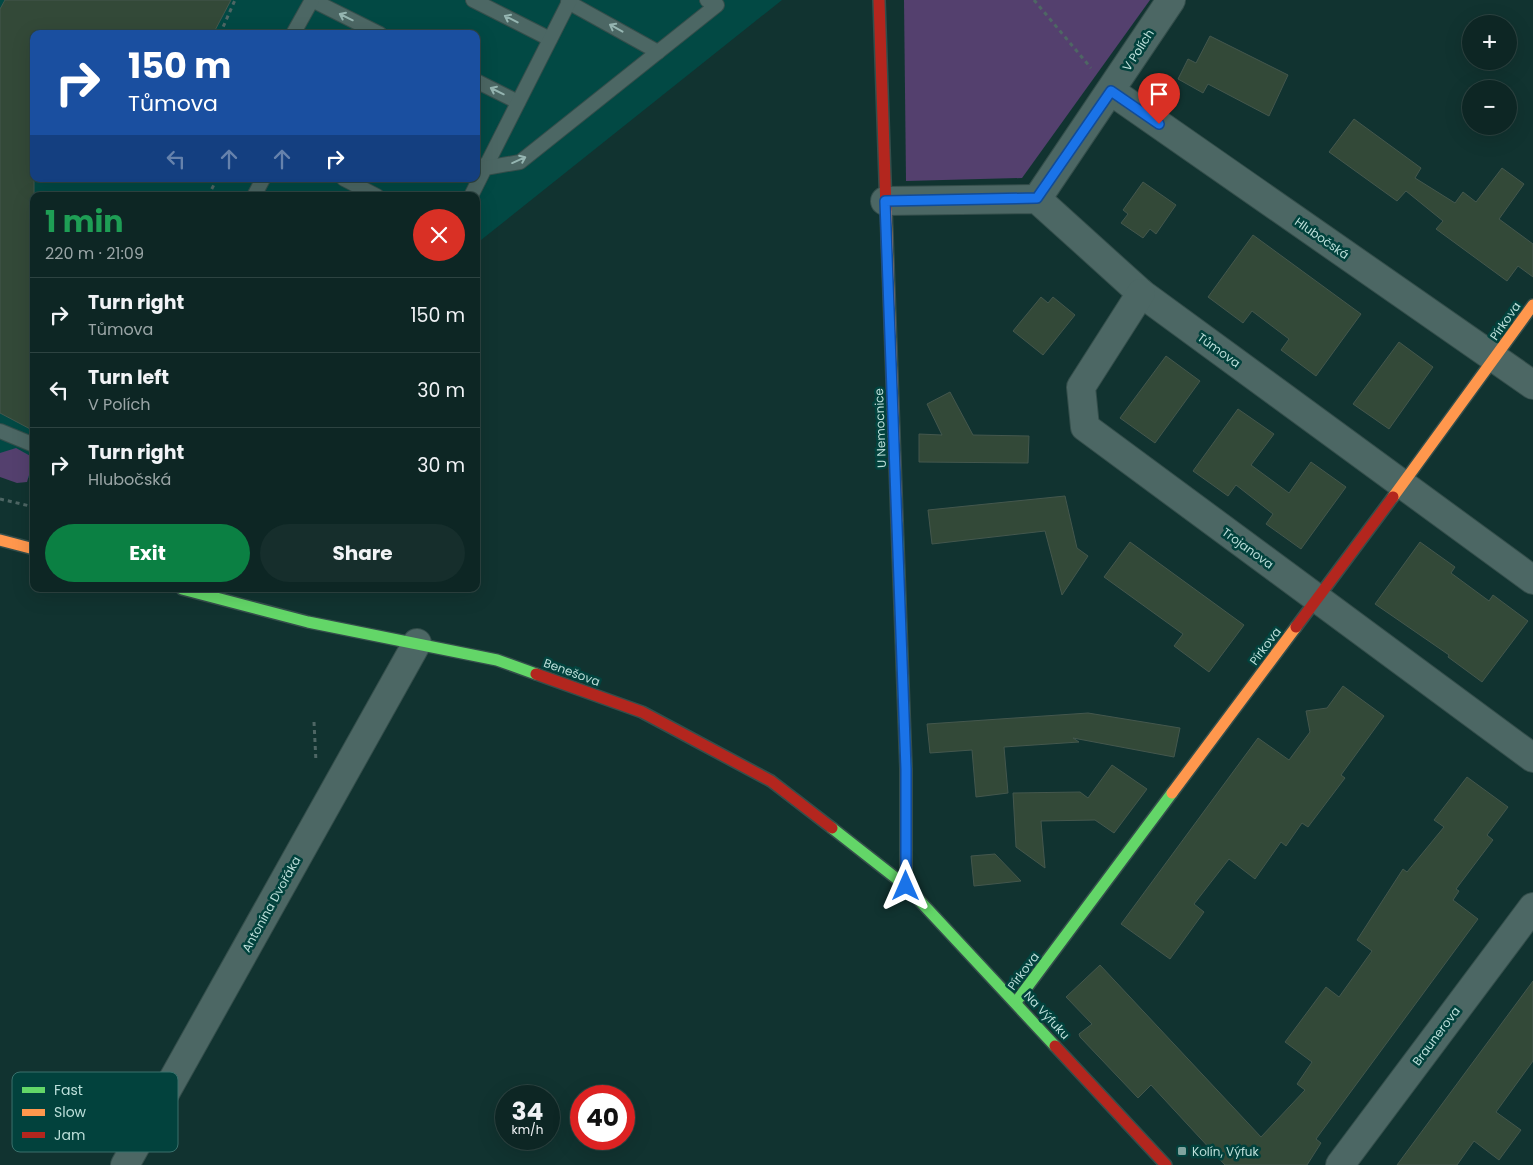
<!DOCTYPE html>
<html lang="en">
<head>
<meta charset="utf-8">
<style>
  :root { --surface:#0d2624; --page:#162e2c; --text:#f1f3f6; --muted:#9aa5a6; --line:#2d4341; --accent:#0b8043 }
  body { margin:0; font-family:Poppins,sans-serif; background:var(--page); color:var(--text); height:100vh; display:flex; flex-direction:column; font-size:19px; white-space:nowrap }
  * { box-sizing:border-box; margin:0 }
  p { font-size:16px; color:var(--muted) }
  .icon { flex:none; width:28px; height:28px; fill:none; stroke:currentColor; stroke-width:2; stroke-linecap:round; stroke-linejoin:round }
  .map { position:relative; flex:1; overflow:hidden }
  .side { position:absolute; left:30px; top:192px; width:450px; height:400px; display:flex; flex-direction:column; background:var(--surface); border-radius:10px; box-shadow:0 5px 20px #0002,0 0 0 1px var(--line) }
  .side>* { flex:none }
  .hud { position:absolute; left:30px; top:30px; width:450px; height:152px; border-radius:10px; box-shadow:0 5px 20px #0002,0 0 0 1px var(--line); background:#1a4fa0; color:#fff; overflow:hidden }
  .tools { position:absolute; left:1462px; top:15px; display:grid; gap:10px }
  .tools a { display:grid; place-items:center; width:55px; height:55px; border-radius:50%; background:var(--surface); box-shadow:0 5px 20px #0002,0 0 0 1px var(--line); font-size:25px }
  .speed { position:absolute; left:495px; top:1085px; display:flex; gap:10px; font-size:25px; font-weight:700; text-align:center }
  .speed>* { display:grid; place-content:center; width:65px; height:65px; border-radius:50%; background:var(--surface); box-shadow:0 5px 20px #0002,0 0 0 1px var(--line); line-height:1 }
  .speed small { font-size:12px; font-weight:400 }
  .speed .limit { border:8px solid #d22; background:#fff; color:#111 }
  .pin { position:absolute; display:grid; place-items:center; width:42px; height:42px; color:#fff; margin:-51px -21px; border-radius:50% 50% 50% 0; rotate:-45deg; box-shadow:0 0 5px #0007 }
  .pin .icon { rotate:45deg }
  .me { position:absolute; width:55px; margin:-28px; rotate:0deg; stroke-linejoin:round; filter:drop-shadow(0 0 4px #0008) }
  .turn { display:flex; align-items:center; gap:18px; height:105px; padding:0 15px; font-size:22px }
  .turn .icon { width:65px; height:65px; stroke-width:2.5 }
  .turn b { display:block; font-size:35px; line-height:42px }
  .lanes { display:flex; align-items:center; height:48px; padding:0 15px; background:#0003; justify-content:center; gap:25px; direction:ltr }
  .lanes .off { opacity:.35 }
  .round { display:grid; place-items:center; flex:none; width:52px; height:52px; border-radius:26px; background:var(--page) }
  .headline { display:flex; align-items:center; justify-content:space-between; height:85px; padding:0 15px }
  h1 { font-size:30px; font-weight:700; line-height:38px; color:#1e9e55 }
  .button { display:flex; gap:10px; margin-top:auto; padding:10px 15px }
  .button a { flex:1; height:58px; border-radius:30px; background:var(--accent); color:#fff; font-size:20px; font-weight:700; line-height:58px; text-align:center }
  .button a+a { background:var(--page); color:var(--text) }
  ul { padding:0; list-style:none }
  li { display:flex; align-items:center; gap:15px; height:75px; padding:0 15px; border-top:1px solid var(--line) }
  li div { flex:1 }
  li b { display:block; font-size:19px }
  li em { font-style:normal }
  .map>svg:first-child { display:block }
  .built { fill:#024944; fill-rule:evenodd }
  .green { fill:#54406e }
  .building { fill:#334938; stroke:#44574d }
  .lines { fill:none; stroke-linecap:round; stroke-linejoin:round }
  .lane-casing { stroke:#344e4b; stroke-width:16 }
  .street-casing { stroke:#344e4b; stroke-width:30 }
  .fast-casing { stroke:#344e4b; stroke-width:14 }
  .slow-casing { stroke:#344e4b; stroke-width:14 }
  .jam-casing { stroke:#344e4b; stroke-width:14 }
  .path { stroke:#4e6664; stroke-width:3; stroke-dasharray:4 4; stroke-linecap:butt }
  .lane { stroke:#4c6764; stroke-width:14 }
  .street { stroke:#4c6764; stroke-width:28 }
  .fast { stroke:#63d668; stroke-width:11 }
  .slow { stroke:#ff974d; stroke-width:11 }
  .jam { stroke:#b3261e; stroke-width:11 }
  .oneway { stroke:#95b5b1 }
  .route-casing { stroke:#114b97; stroke-width:12 }
  .route { stroke:#1a73e8; stroke-width:9 }
  .poi-dot { fill:#80a39e; stroke:#02423d; stroke-width:2 }
  .labels { text-anchor:middle; dominant-baseline:central; stroke-width:5; stroke-linejoin:round; paint-order:stroke }
  .street-label { font-size:12px; fill:#bcdfda; stroke:#02423d }
  .poi-label { font-size:12px; fill:#bcdfda; stroke:#02423d; text-anchor:start }
  .key { fill:#02423d; stroke:#3a716c; stroke-width:1 }
  .key-label { font-size:14px; fill:#bcdfda }
</style>
</head>
<body>
<div class="map">
<svg width="1533" height="1165" viewBox="0 0 1533 1165">
  <rect width="100%" height="100%" fill="#113330"/>
  <path class="built" d="M0,0h782l-306,244v-48h-442v283l-34,-6zM34,34h442v145h-442z"/>
  <g class="green">
    <polygon points="904,0 1150,0 1022,178 906,181"/>
    <polygon points="16,448 34,458 27,482 17,483 0,477 0,453"/>
  </g>
  <g class="building">
    <polygon points="5,0 231,0 213,34 34,34 34,431 0,413 0,9"/>
    <polygon points="1210,36 1288,75 1269,116 1208,84 1203,93 1178,79 1188,59 1196,63"/>
    <polygon points="1354,119 1421,168 1415,178 1455,203 1463,192 1476,202 1502,168 1524,184 1499,219 1533,244 1533,277 1518,266 1507,281 1436,229 1443,221 1406,191 1397,201 1329,152"/>
    <polygon points="1143,182 1176,205 1156,234 1150,229 1143,238 1121,223 1128,214 1123,210"/>
    <polygon points="1253,235 1361,314 1316,376 1281,350 1289,339 1252,311 1243,323 1208,297"/>
    <polygon points="1041,297 1048,303 1053,297 1075,315 1043,355 1013,331"/>
    <polygon points="1399,342 1433,367 1389,429 1353,404"/>
    <polygon points="1166,356 1200,381 1155,443 1120,418"/>
    <polygon points="950,392 973,435 1029,436 1028,463 919,462 919,434 942,435 927,404"/>
    <polygon points="1238,409 1274,434 1251,465 1289,493 1311,462 1346,487 1301,549 1266,524 1273,514 1236,485 1228,496 1193,471"/>
    <polygon points="1065,496 1077,548 1088,556 1062,595 1045,531 932,544 928,510"/>
    <polygon points="1130,542 1244,625 1209,672 1174,646 1183,634 1104,577"/>
    <polygon points="1420,542 1455,567 1451,573 1489,601 1493,595 1528,621 1482,682 1448,657 1449,655 1375,604"/>
    <polygon points="1343,686 1384,716 1341,775 1345,778 1308,827 1302,823 1286,846 1281,842 1255,879 1229,859 1194,904 1204,912 1170,959 1121,924 1258,738 1289,760 1310,732 1306,711 1327,708"/>
    <polygon points="1088,713 1180,728 1174,757 1073,738 1079,742 1004,747 1008,793 976,797 972,750 930,753 927,724"/>
    <polygon points="1112,765 1147,789 1114,833 1095,820 1041,821 1045,868 1016,847 1013,793 1080,792 1088,798"/>
    <polygon points="1467,777 1508,807 1487,835 1493,840 1456,889 1459,891 1453,900 1478,919 1316,1139 1321,1143 1307,1165 1225,1165 1151,1085 1138,1098 1080,1037 1079,1034 1092,1024 1066,997 1100,965 1261,1137 1305,1090 1297,1084 1312,1062 1285,1042 1326,987 1339,997 1372,951 1357,940 1403,869 1407,872 1444,827 1434,820"/>
    <polygon points="995,854 1021,881 974,886 971,856"/>
    <polygon points="1533,981 1533,1061 1496,1112 1521,1130 1499,1160 1474,1141 1457,1165 1397,1165"/>
  </g>
  <g class="lines">
    <defs>
      <g id="lane">
        <polyline points="312,0 380,34"/>
        <polyline points="473,0 550,39"/>
        <polyline points="568,2 658,52"/>
        <polyline points="293,34 312,0"/>
        <polyline points="476,81 518,102"/>
        <polyline points="476,164 485,168 570,0"/>
        <polyline points="344,179 377,196"/>
        <polyline points="254,196 263,179"/>
        <polyline points="471,196 485,168 520,162 717,5 707,0"/>
        <polyline points="0,431 34,445"/>
      </g>
      <g id="street">
        <polyline points="1111,91 1533,385"/>
        <polyline points="1037,199 1171,0"/>
        <polyline points="885,201 1037,199 1141,293 1533,580"/>
        <polyline points="1141,293 1081,387 1085,427 1533,758"/>
        <polyline points="125,1165 417,643"/>
        <polyline points="1340,1165 1533,907"/>
      </g>
      <g id="fast">
        <polyline points="897,521 906,769 906,886"/>
        <polyline points="182,589 308,622 497,660 536,674"/>
        <polyline points="832,828 906,886 1055,1046"/>
        <polyline points="1016,1002 1172,793"/>
      </g>
      <g id="slow">
        <polyline points="886,209 897,521"/>
        <polyline points="1393,497 1533,305"/>
        <polyline points="0,540 34,549"/>
        <polyline points="1172,793 1296,627"/>
      </g>
      <g id="jam">
        <polyline points="879,0 886,209"/>
        <polyline points="1296,627 1393,497"/>
        <polyline points="536,674 642,712 771,781 832,828"/>
        <polyline points="1055,1046 1166,1165"/>
      </g>
    </defs>
    <use href="#lane" class="lane-casing"/>
    <use href="#street" class="street-casing"/>
    <use href="#fast" class="fast-casing"/>
    <use href="#slow" class="slow-casing"/>
    <use href="#jam" class="jam-casing"/>
    <g class="path">
      <polyline points="1034,0 1091,68"/>
      <polyline points="220,34 235,0"/>
      <polyline points="208,196 217,179"/>
      <polyline points="0,499 34,507"/>
      <polyline points="314,722 316,762"/>
    </g>
    <use href="#lane" class="lane"/>
    <use href="#street" class="street"/>
    <use href="#fast" class="fast"/>
    <use href="#slow" class="slow"/>
    <use href="#jam" class="jam"/>
  </g>
  <defs><path id="oneway-shaft" d="M-6 0H5M1.5-3L5.5 0L1.5 3" fill="none" stroke-width="1.6" stroke-linecap="round" stroke-linejoin="round" transform="scale(1.25)"/></defs>
  <g class="oneway">
    <use href="#oneway-shaft" transform="translate(346 17) rotate(-154)"/>
    <use href="#oneway-shaft" transform="translate(511 19) rotate(-153)"/>
    <use href="#oneway-shaft" transform="translate(616 28) rotate(-151)"/>
    <use href="#oneway-shaft" transform="translate(497 91) rotate(-154)"/>
    <use href="#oneway-shaft" transform="translate(519 160) rotate(-24)"/>
  </g>
  <g class="lines">
    <defs>
      <polyline id="route" points="906,886 906,769 885,201 1037,198 1111,91 1159,124"/>
    </defs>
    <use href="#route" class="route-casing"/>
    <use href="#route" class="route"/>
  </g>
  <rect class="poi-dot" x="1177" y="1146" width="10" height="10" rx="2.5"/>
  <g class="labels">
    <g class="street-label">
      <text transform="translate(1138 50) rotate(-57)">V Polích</text>
      <text transform="translate(1322 238) rotate(35)">Hlubočská</text>
      <text transform="translate(1505 321) rotate(-55)">Pírkova</text>
      <text transform="translate(1219 350) rotate(36)">Tůmova</text>
      <text transform="translate(880 428) rotate(-92)">U Nemocnice</text>
      <text transform="translate(1248 548) rotate(36)">Trojanova</text>
      <text transform="translate(1265 646) rotate(-53)">Pírkova</text>
      <text transform="translate(572 672) rotate(20)">Benešova</text>
      <text transform="translate(271 904) rotate(-61)">Antonína Dvořáka</text>
      <text transform="translate(1023 971) rotate(-53)">Pírkova</text>
      <text transform="translate(1047 1015) rotate(47)">Na Výfuku</text>
      <text transform="translate(1436 1036) rotate(-53)">Braunerova</text>
    </g>
    <g class="poi-label">
      <text x="1192" y="1151">Kolín, Výfuk</text>
    </g>
  </g>
  <rect x="12" y="1072" width="166" height="80" rx="8" class="key"/>
  <rect x="22" y="1087" width="23" height="6" fill="#63d668"/>
  <rect x="22" y="1109" width="23" height="7" fill="#ff974d"/>
  <rect x="22" y="1132" width="23" height="6" fill="#b3261e"/>
  <g class="key-label">
    <text x="54" y="1095">Fast</text>
    <text x="54" y="1117">Slow</text>
    <text x="54" y="1140">Jam</text>
  </g>
</svg>
<div class="tools">
<a>+</a>
<a>−</a>
</div>
<div class="speed"><div>34<small>km/h</small></div><div class="limit">40</div></div>
<div class="pin" style="left:1159px;top:124px;background:#d93025"><svg class="icon" aria-label="arrive" viewBox="0 0 24 24"><path d="M6 21V4h12l-3 4 3 4H6"/></svg></div>
<svg class="me" style="left:906px;top:886px" viewBox="-20 -20 40 40"><path d="M0-17L14 15 0 8-14 15z" fill="#1a73e8" stroke="#fff" stroke-width="4"/></svg>
<div class="hud">
<div class="turn"><svg class="icon" aria-label="right" viewBox="0 0 24 24"><path d="M7 20v-9h11M14 6l5 5-5 5"/></svg><div><b>150 m</b>Tůmova</div></div>
<div class="lanes"><svg class="icon off" aria-label="left" viewBox="0 0 24 24"><path d="M17 20v-9H6M10 6l-5 5 5 5"/></svg><svg class="icon off" aria-label="ahead" viewBox="0 0 24 24"><path d="M12 20V5M6 11l6-6 6 6"/></svg><svg class="icon off" aria-label="ahead" viewBox="0 0 24 24"><path d="M12 20V5M6 11l6-6 6 6"/></svg><svg class="icon" aria-label="right" viewBox="0 0 24 24"><path d="M7 20v-9h11M14 6l5 5-5 5"/></svg></div>
</div>
<section class="side">
<div class="headline"><div><h1>1 min</h1><p>220 m · 21:09</p></div><a class="round" style="background:#d93025;color:#fff"><svg class="icon" aria-label="close" viewBox="0 0 24 24"><path d="M6 6l12 12M18 6L6 18"/></svg></a></div>
<ul>
<li><svg class="icon" aria-label="right" viewBox="0 0 24 24"><path d="M7 20v-9h11M14 6l5 5-5 5"/></svg><div><b>Turn right</b><p>Tůmova</p></div><em>150 m</em></li>
<li><svg class="icon" aria-label="left" viewBox="0 0 24 24"><path d="M17 20v-9H6M10 6l-5 5 5 5"/></svg><div><b>Turn left</b><p>V Polích</p></div><em>30 m</em></li>
<li><svg class="icon" aria-label="right" viewBox="0 0 24 24"><path d="M7 20v-9h11M14 6l5 5-5 5"/></svg><div><b>Turn right</b><p>Hlubočská</p></div><em>30 m</em></li>
</ul>
<div class="button"><a>Exit</a><a>Share</a></div>
</section>
</div>
</body>
</html>
